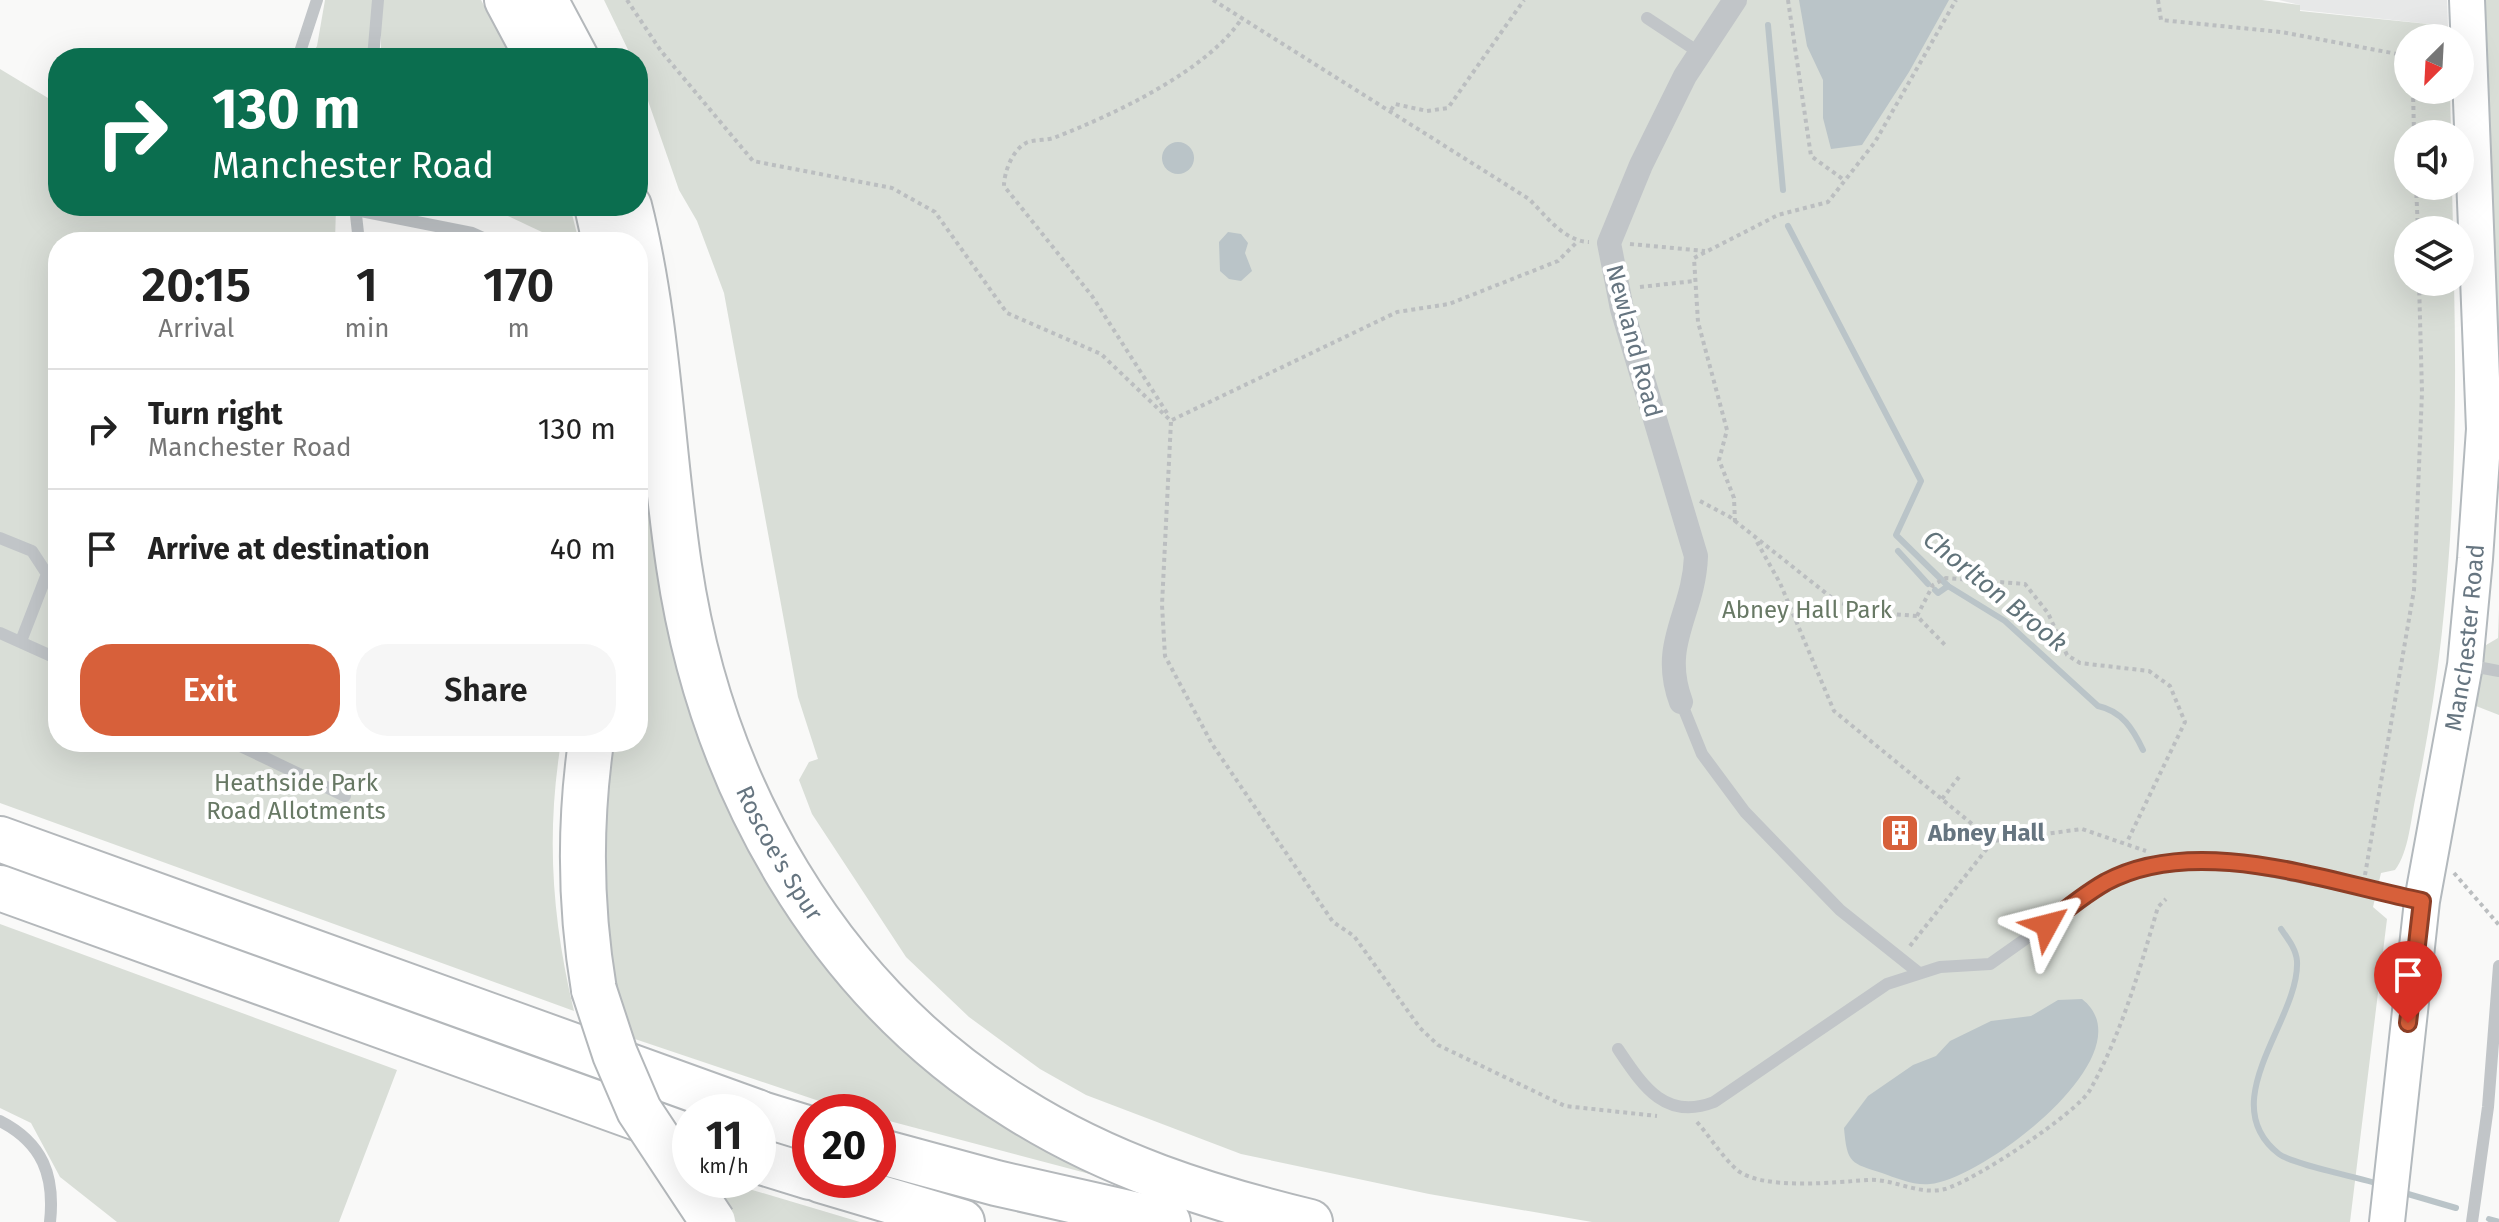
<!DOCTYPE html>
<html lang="en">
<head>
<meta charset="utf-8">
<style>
  :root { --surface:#fff; --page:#f6f6f6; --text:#222; --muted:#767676; --line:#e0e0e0; --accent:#d7603a }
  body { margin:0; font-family:"Fira Sans",sans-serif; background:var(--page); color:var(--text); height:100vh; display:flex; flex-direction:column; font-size:30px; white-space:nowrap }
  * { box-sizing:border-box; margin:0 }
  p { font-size:26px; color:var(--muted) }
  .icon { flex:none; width:44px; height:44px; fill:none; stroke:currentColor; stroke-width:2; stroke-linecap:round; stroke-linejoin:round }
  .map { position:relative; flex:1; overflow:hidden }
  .panel { position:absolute; left:48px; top:232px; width:600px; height:520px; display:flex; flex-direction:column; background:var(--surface); border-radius:32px; box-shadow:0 8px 32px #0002 }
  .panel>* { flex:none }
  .top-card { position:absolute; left:48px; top:48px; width:600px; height:168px; border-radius:32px; box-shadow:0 8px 32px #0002; background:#0b6e4f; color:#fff; overflow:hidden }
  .needle { width:52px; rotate:204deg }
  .buttons { position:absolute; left:2394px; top:24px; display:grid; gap:16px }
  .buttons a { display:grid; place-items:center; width:80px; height:80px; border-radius:50%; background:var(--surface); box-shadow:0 8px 32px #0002; font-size:40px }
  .speed { position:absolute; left:672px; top:1094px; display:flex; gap:16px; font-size:40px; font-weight:700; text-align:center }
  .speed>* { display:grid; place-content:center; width:104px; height:104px; border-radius:50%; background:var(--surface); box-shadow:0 8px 32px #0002; line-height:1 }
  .speed small { font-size:20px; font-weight:400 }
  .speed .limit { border:12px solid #d22; background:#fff; color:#111 }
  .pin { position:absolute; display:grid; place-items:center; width:68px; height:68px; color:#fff; margin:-82px -34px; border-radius:50% 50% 50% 0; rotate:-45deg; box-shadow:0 0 8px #0007 }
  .pin .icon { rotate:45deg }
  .me { position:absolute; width:88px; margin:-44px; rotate:52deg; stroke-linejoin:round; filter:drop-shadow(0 0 6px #0008) }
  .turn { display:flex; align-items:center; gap:28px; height:168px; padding:0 32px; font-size:36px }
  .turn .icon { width:104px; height:104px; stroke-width:2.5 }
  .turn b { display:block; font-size:56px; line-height:68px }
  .eta { display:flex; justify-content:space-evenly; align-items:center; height:136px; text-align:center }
  .eta b { font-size:48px; font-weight:600; line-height:56px }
  .cta { display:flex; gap:16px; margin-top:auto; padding:16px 32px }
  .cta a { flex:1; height:92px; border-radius:32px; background:var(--accent); color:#fff; font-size:32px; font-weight:600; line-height:92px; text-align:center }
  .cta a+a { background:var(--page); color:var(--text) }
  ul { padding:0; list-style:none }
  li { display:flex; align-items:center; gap:24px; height:120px; padding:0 32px; border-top:2px solid var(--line) }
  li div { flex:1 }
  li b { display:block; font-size:30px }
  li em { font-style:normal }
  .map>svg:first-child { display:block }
  .built { fill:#e7e8e8 }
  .green { fill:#d9ded7 }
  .water { fill:#bac4c8 }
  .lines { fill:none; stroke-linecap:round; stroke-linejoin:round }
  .stream { stroke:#bac4c8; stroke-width:6 }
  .secondary-casing { stroke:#b3b9bd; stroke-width:38 }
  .motorway-casing { stroke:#b4b8bb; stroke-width:48 }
  .path { stroke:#bbbec0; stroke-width:4; stroke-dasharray:4 4; stroke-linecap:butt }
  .service { stroke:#c1c5c8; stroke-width:12 }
  .minor { stroke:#c1c5c8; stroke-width:24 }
  .secondary { stroke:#fff; stroke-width:34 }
  .motorway { stroke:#fff; stroke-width:44 }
  .motorway-bridge-casing { stroke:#b4b8bb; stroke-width:48; stroke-linecap:butt }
  .motorway-bridge { stroke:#fff; stroke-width:44 }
  .route-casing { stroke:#8c3e26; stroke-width:20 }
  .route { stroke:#d7603a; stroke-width:14 }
  .labels { text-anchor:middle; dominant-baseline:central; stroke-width:8; stroke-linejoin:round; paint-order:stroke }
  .street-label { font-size:24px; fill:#667580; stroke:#fff }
  .park-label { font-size:24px; fill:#687965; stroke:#fff }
  .poi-label { font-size:24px; font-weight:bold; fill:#667580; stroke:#fff; text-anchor:start }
  .water-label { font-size:26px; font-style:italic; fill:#61737a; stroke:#fff }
</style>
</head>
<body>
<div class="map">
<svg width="2499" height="1222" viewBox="0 0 2499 1222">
  <rect width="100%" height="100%" fill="#f9f9f8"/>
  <polygon class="built" points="2279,0 2447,0 2448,26 2300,10 2300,5"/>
  <g class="green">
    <polygon points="325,0 373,0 368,58 310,58 317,46"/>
    <polygon points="381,0 481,0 512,58 381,58"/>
    <path d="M604,0h1658l38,5v6l148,15v12h-40v52h42l1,44h-43v52h44l1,44h-45v52h46c4,171 -2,344 -38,513 -5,22 -7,57 -21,75l-14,3 -8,34 14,12 -37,303h-758l-163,-28 -188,-40 -155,-59 -46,-26 -71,-52 -63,-60 -94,-143 -13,-34 10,-18 9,-3 -20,-62 -74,-404 -27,-72 -18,-31 -41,-118v-14h-6z"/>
    <polygon points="2478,0 2499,0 2499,372 2496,370"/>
    <path d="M0,69l58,35v102h278l-1,36h-277v500h503c-15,94 -9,177 13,269l-574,-208z"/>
    <polygon points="495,206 570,206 579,242 544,242 544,233 495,210"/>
    <polygon points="648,403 673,608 803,923 1158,1192 878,1118 878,1112 857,1112 828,1104 623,1035 599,931 606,742 638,742 638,404"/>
    <polygon points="2499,609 2499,715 2476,706 2481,648 2498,638"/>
    <polygon points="0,924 397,1070 339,1222 117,1222 60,1177 31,1123 0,1108"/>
    <polygon points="701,1180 719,1180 860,1222 736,1222"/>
  </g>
  <g class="water">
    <polygon points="1799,0 1949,0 1909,72 1862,145 1831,149 1823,118 1823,80 1807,46"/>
    <circle cx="1178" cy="158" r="16"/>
    <polygon points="1228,232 1241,234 1248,243 1245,253 1252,271 1241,281 1229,279 1220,271 1219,242"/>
    <path d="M2082,999c69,54 -100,181 -152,185 -15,2 -34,-6 -48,-11 -31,-10 -35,-9 -38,-45l24,-32 45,-31 23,-9 14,-15 41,-20 40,-5 27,-16z"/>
  </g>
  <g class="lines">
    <g class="stream">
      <polyline points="1768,25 1783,190"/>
      <path d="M1788,226l133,255 -25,54 52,51 57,35 93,85c24,5 35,23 45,44"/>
      <polyline points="1898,551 1928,584"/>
      <polyline points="1935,590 1938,593 1948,586"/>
      <path d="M2281,929c7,10 15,20 16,32 3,59 -85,141 -18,193 13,10 73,22 93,28"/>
      <polyline points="2408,1194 2456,1208"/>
      <polyline points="2489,1219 2499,1222"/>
    </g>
    <defs>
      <g id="secondary">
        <path id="s1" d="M2387,1222l35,-321 43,-236 10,-106 9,-130 -17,-429"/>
      </g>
      <g id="motorway">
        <polyline points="507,0 538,58"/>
        <polyline points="545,0 576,58"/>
        <polyline points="597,206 605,242"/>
        <path id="s2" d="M629,206c30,118 32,240 50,360 32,218 147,424 338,542 90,57 190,89 293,114"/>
        <path d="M591,742c-12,85 -11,164 3,248"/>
        <polyline points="0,839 757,1112"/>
        <polyline points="0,888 690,1137"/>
        <polyline points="758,1113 810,1129"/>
        <polyline points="878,1151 996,1183 1168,1222"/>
        <polyline points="758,1161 810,1177"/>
        <polyline points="820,1180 962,1222"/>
      </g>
    </defs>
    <use href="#secondary" class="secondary-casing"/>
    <use href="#motorway" class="motorway-casing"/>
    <g class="path">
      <polyline points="627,0 661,51 753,161 892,188 935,212 1007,313 1101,354 1171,421 1162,605 1165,656 1212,744 1333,922 1354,936 1420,1028 1438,1045 1565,1106 1657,1116"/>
      <path d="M1213,0l316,199c17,17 35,42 60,43"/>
      <polyline points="1788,0 1811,156 1844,180"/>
      <polyline points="2158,0 2161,20 2281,32 2408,56"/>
      <polyline points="2413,90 2414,134"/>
      <polyline points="1391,110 1395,104 1427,111 1448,108 1524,0"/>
      <polyline points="2416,186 2418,230"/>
      <polyline points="1630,244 1705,251"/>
      <polyline points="1640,287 1694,281"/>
      <path d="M1167,413l-75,-117 -88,-110c0,-13 8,-36 22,-43 8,-4 21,-2 30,-6 57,-22 153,-67 186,-119"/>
      <polyline points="1172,420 1397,312 1449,304 1558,261 1578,241"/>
      <polyline points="1700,501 1730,517 1837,602 1879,613 1917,616 1945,645"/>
      <polyline points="1735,522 1734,498 1719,460 1727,430 1698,322 1694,258 1778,215 1828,202 1875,142 1956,0"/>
      <polyline points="1757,542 1780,583 1834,711 1993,841"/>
      <polyline points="1917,616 1933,585 1946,578 2025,584 2048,613 2067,655 2080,663 2149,671 2170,686 2185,722 2127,842"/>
      <polyline points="1942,799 1959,777"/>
      <polyline points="2454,873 2499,925"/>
      <polyline points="2365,875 2414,590 2422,392 2419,282"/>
      <polyline points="1910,946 1993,841 2082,829 2146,851"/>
      <path d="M1697,1122c13,15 24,33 39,47 24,22 101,13 131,11 27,-2 51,16 78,9 29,-8 132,-76 145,-99 32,-57 50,-122 68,-183l8,-8"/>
    </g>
    <g class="service">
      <polyline points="1647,18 1700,53"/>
      <polyline points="298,58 317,0"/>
      <polyline points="373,58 378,0"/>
      <polyline points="355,206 359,242"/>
      <polyline points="356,210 472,233 492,242"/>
      <polyline points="0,538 32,551 47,574 21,641"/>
      <polyline points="0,633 58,659"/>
      <polyline points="2467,665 2499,671"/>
      <polyline points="1681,702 1702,754 1745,812 1840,910 1919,973"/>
      <polyline points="232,742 345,796"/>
      <path d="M1618,1049c25,37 47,72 96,53l173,-118 53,-17 50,-3 117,-83 43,-15 62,-6 208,41"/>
      <path d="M0,1121c43,22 55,55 50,101"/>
      <polyline points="2472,1222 2488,1107 2499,966"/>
    </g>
    <path class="minor" d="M1681,702c-22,-59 13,-88 15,-146l-74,-247 -13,-66 32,-78 44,-89 50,-76"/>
    <use href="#secondary" class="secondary"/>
    <use href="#motorway" class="motorway"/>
    <defs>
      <polyline id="motorway-bridge" points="594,990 615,1054 639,1110 713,1222"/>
    </defs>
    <use href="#motorway-bridge" class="motorway-bridge-casing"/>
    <use href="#motorway-bridge" class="motorway-bridge"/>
  </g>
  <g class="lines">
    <defs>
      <path id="route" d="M2047,925c18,-15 38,-31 59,-43 91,-49 221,0 316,19l-14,122"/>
    </defs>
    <use href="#route" class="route-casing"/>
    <use href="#route" class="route"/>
  </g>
  <defs>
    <symbol id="building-square" viewBox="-11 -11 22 22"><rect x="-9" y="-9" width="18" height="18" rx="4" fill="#d7603a" stroke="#fff"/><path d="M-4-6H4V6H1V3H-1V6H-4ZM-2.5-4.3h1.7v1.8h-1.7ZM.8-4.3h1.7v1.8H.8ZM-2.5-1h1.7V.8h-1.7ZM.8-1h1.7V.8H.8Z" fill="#fff"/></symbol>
  </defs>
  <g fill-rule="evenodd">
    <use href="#building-square" x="1878" y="811" width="44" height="44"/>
  </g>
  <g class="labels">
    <g class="street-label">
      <text transform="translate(1634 341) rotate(75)">Newland Road</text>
      <text stroke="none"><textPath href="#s1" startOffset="590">Manchester Road</textPath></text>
      <text stroke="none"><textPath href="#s2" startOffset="670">Roscoe's Spur</textPath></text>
    </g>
    <g class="park-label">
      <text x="1807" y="610">Abney Hall Park</text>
      <text x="296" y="783">Heathside Park<tspan x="296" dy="28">Road Allotments</tspan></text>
    </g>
    <g class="poi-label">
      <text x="1928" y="833">Abney Hall</text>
    </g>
    <g class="water-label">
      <text transform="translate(1995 591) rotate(39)">Chorlton Brook</text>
    </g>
  </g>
</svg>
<div class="buttons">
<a><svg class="needle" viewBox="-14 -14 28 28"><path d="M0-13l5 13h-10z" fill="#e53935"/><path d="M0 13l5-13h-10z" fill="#767676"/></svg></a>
<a><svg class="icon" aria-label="sound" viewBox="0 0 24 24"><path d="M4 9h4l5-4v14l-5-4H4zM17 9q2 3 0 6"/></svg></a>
<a><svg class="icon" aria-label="layers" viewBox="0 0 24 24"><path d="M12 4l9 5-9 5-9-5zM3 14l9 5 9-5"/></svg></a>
</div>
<div class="speed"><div>11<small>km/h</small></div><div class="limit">20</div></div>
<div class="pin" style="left:2408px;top:1023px;background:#d93025"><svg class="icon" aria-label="arrive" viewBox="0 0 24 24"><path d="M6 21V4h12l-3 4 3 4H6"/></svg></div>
<svg class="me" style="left:2047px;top:925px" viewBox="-20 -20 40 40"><path d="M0-17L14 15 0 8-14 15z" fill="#d7603a" stroke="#fff" stroke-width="4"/></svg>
<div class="top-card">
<div class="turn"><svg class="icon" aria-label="right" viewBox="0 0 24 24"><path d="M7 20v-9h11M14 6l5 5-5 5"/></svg><div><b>130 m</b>Manchester Road</div></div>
</div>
<section class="panel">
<div class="eta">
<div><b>20:15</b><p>Arrival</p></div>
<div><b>1</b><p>min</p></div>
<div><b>170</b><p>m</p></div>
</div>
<ul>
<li><svg class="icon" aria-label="right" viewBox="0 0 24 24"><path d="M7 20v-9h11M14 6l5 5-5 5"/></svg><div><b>Turn right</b><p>Manchester Road</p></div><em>130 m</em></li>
<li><svg class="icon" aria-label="arrive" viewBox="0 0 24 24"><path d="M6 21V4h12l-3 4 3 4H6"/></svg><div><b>Arrive at destination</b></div><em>40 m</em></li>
</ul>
<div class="cta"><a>Exit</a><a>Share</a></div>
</section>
</div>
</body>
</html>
